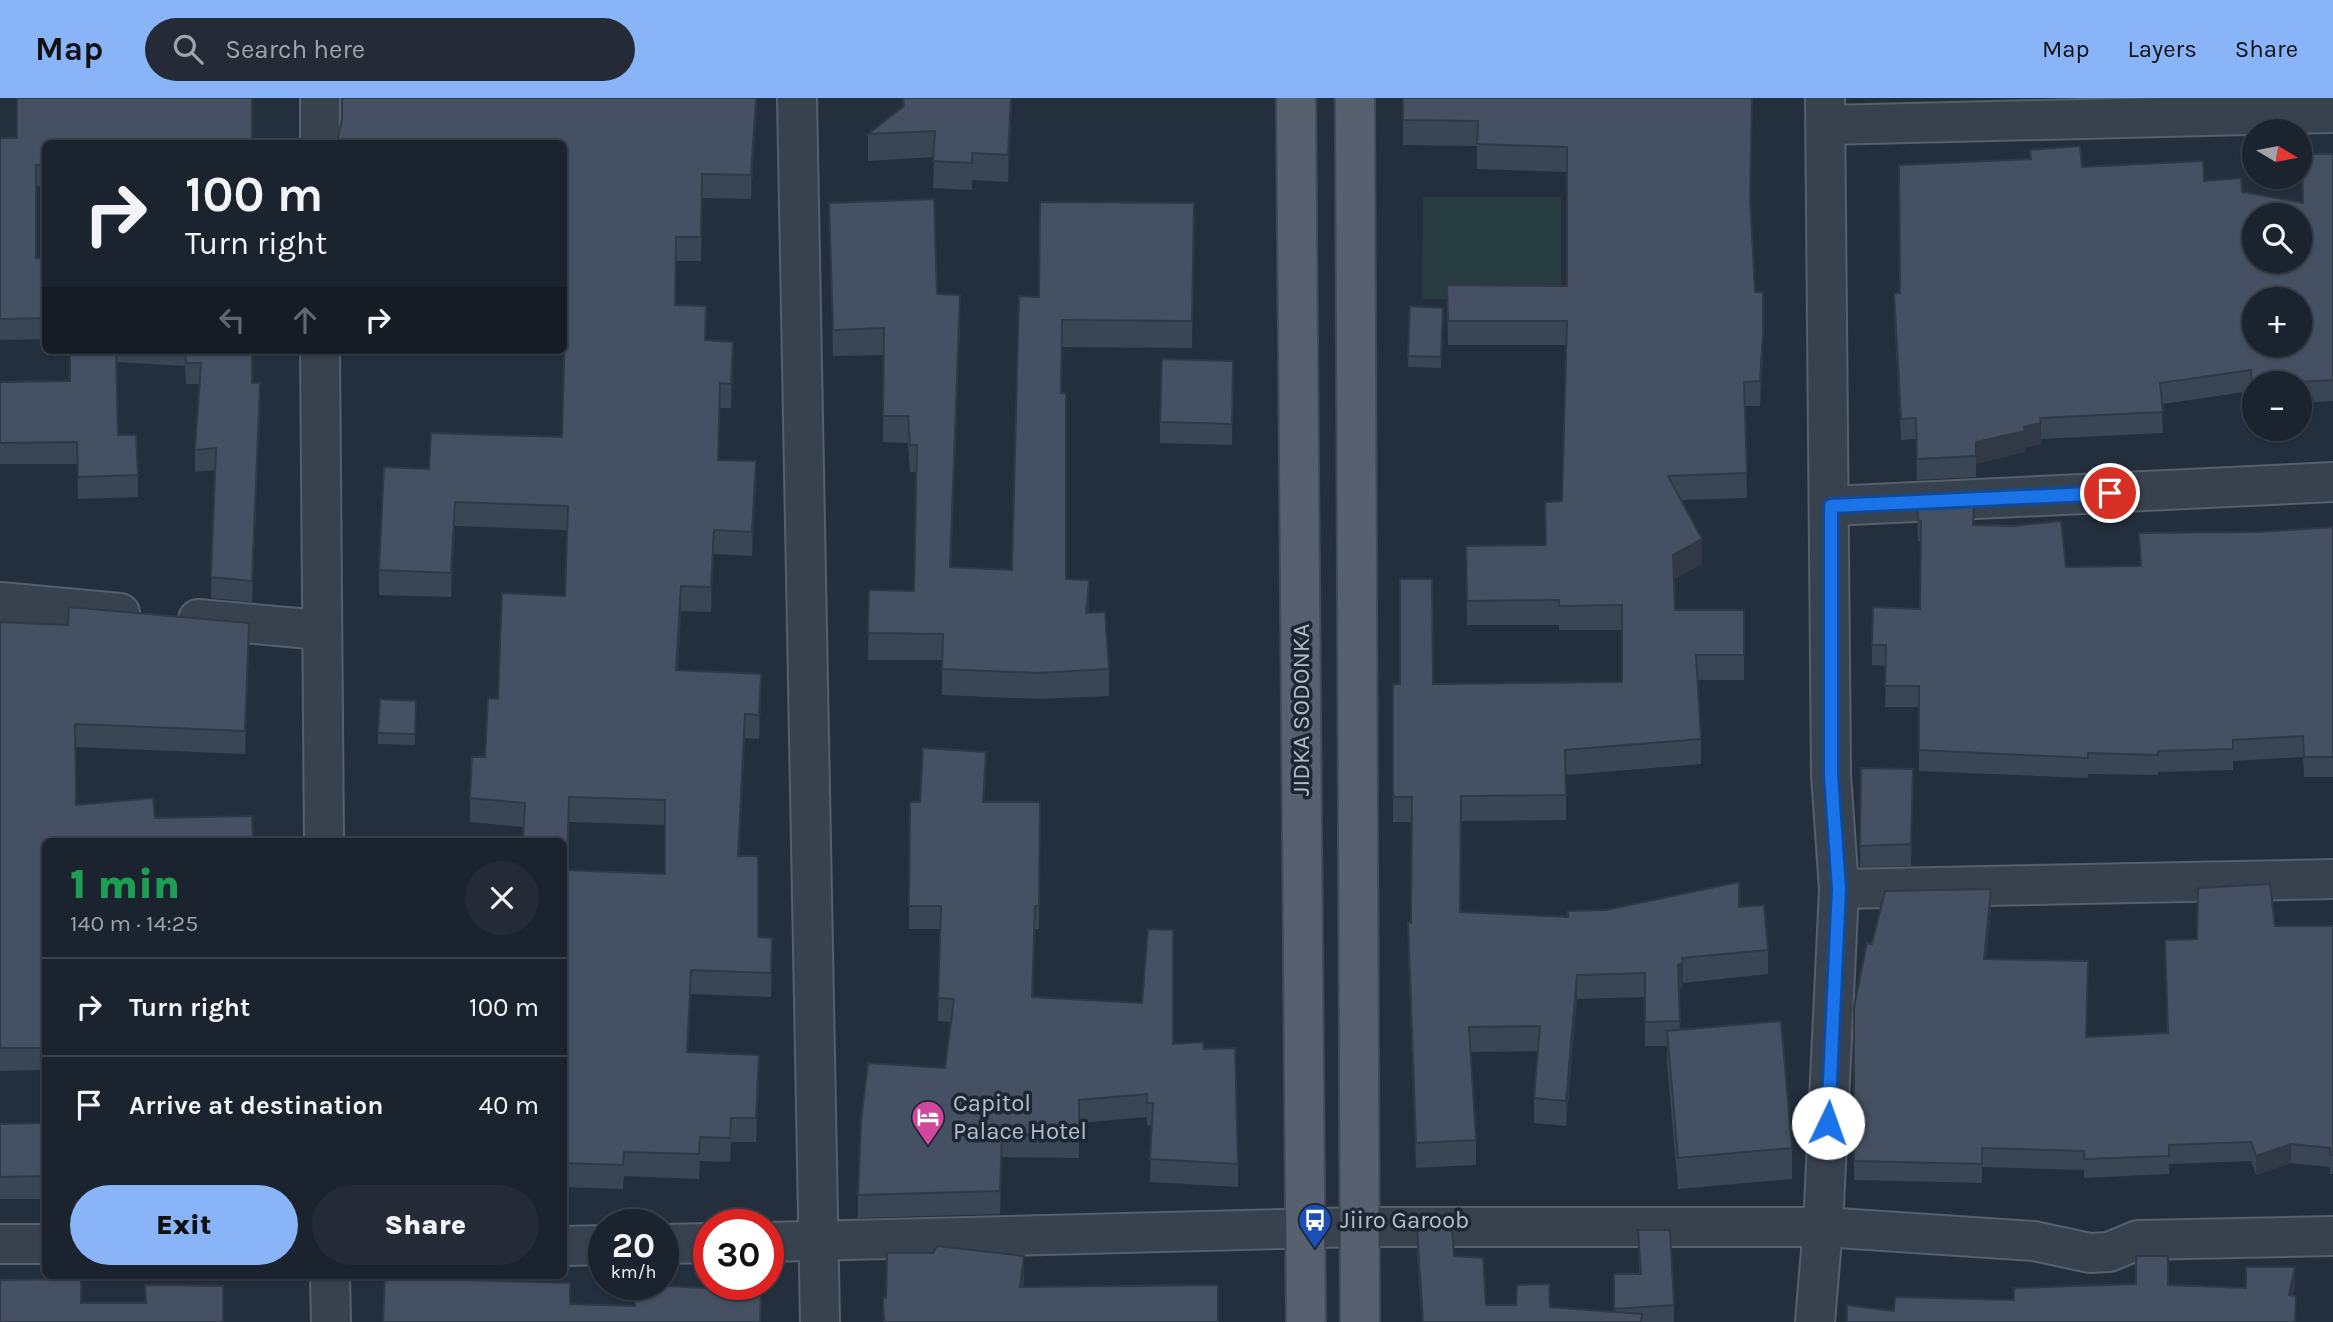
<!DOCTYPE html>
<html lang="en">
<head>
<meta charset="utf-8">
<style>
  :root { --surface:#1b232e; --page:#242b36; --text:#f1f3f6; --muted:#a0a4aa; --line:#39404a; --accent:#8ab4f8 }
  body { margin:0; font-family:Karla,sans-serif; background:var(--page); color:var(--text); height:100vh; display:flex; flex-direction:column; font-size:26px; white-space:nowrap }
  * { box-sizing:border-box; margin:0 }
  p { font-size:23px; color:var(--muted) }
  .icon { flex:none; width:38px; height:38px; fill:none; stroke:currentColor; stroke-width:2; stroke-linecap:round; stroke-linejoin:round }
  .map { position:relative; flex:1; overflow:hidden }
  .panel { position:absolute; left:42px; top:740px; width:525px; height:441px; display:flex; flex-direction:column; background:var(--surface); border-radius:10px; box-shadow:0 2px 5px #0004,0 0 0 2px var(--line) }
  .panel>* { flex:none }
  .top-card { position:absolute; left:42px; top:42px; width:525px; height:214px; border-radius:10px; box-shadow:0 2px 5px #0004,0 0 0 2px var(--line); background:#1b232e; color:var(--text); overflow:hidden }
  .needle { width:46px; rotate:100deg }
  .tools { position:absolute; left:2242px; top:21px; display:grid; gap:14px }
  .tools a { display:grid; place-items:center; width:70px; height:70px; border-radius:50%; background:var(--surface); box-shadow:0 2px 5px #0004,0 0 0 2px var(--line); font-size:35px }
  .speed { position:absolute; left:588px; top:1111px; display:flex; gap:14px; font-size:35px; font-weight:700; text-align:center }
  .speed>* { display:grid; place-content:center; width:91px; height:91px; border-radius:50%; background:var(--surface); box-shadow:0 2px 5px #0004,0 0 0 2px var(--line); line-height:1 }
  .speed small { font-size:18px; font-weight:400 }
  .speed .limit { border:10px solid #d22; background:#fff; color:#111 }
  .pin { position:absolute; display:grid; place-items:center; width:60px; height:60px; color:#fff; margin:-30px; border:4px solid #fff; border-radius:50%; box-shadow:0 2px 7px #0007 }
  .me { position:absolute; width:77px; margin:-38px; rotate:3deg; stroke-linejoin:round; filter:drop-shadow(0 0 5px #0008) }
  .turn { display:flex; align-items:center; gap:24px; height:147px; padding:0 28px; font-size:32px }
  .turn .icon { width:91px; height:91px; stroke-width:2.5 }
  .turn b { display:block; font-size:49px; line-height:60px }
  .lanes { display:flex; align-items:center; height:66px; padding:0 28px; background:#0003; justify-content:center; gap:35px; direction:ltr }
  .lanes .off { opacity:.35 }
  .round { display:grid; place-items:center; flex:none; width:74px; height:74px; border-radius:37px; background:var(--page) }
  .headline { display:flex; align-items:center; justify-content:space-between; height:119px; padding:0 28px }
  h1 { font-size:42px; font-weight:800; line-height:52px; color:#1e9e55 }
  .action { display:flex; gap:14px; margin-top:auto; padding:14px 28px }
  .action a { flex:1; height:80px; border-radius:42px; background:var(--accent); color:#111; font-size:28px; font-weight:800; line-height:80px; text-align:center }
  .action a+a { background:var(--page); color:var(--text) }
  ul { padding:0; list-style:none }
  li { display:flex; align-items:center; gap:21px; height:98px; padding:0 28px; border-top:2px solid var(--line) }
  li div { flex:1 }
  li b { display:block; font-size:26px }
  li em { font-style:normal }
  header { display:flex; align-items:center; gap:42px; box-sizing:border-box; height:98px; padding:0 35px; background:var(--accent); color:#111 }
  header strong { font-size:33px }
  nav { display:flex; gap:38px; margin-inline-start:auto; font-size:24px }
  .search { width:490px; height:63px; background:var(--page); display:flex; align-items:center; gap:18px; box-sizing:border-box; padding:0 24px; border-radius:38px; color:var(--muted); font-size:26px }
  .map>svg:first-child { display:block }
  .green { fill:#263c3f }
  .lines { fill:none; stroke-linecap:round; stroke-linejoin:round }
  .minor-casing { stroke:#565f6c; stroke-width:42 }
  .major-casing { stroke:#414a57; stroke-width:42 }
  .minor { stroke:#38414e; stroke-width:38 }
  .major { stroke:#56606e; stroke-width:38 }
  .wall { fill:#3b4654; fill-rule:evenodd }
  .shaded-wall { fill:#303945 }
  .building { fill:#455162; stroke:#303945; stroke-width:2; fill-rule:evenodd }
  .route-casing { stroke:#114b97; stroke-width:18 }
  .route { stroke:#1a73e8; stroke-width:12 }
  .labels { text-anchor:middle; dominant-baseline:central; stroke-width:7; stroke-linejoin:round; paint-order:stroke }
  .street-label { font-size:24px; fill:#b4bcc9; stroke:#1d2633 }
  .poi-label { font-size:24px; fill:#b4bcc9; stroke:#1d2633; text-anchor:start }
</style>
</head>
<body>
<header>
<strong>Map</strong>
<div class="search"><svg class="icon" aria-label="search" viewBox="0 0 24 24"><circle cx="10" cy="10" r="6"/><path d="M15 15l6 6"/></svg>Search here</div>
<nav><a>Map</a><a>Layers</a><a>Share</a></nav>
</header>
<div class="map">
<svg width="2333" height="1224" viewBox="0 0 2333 1224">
  <rect width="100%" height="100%" fill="#242f3e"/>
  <polygon class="green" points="1423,99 1561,99 1561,201 1422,201"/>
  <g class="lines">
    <defs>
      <g id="minor">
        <polyline points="320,0 320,46"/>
        <polyline points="797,0 820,1224"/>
        <polyline points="1827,27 2333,15"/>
        <polyline points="320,252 324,744"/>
        <polyline points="1831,408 2333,384"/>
        <polyline points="0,504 120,515"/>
        <polyline points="198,521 321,532"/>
        <polyline points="1839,791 2333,781"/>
        <polyline points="768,1144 1358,1129 1823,1129 2034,1143 2090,1155 2109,1154 2138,1142 2333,1138"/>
        <polyline points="0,1146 46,1146"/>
        <polyline points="663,1146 709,1145"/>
        <polyline points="564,1148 604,1147"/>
        <polyline points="330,1178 331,1224"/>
        <polyline points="1815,1224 1823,1129 1839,791 1831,677 1825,0"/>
      </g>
      <g id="major">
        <polyline points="1296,0 1306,1224"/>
        <polyline points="1355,0 1360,1224"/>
      </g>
    </defs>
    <use href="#minor" class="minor-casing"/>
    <use href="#major" class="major-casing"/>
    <use href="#minor" class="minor"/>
    <use href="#major" class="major"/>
  </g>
  <g class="wall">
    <path d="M342,0h415l-6,101 -49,-1 -1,63h-25l-1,44 31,35 27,26 -2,42h-11l-2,52 38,25 -4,71 -38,-2 -3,58 -30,-1 -3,59 83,28 -2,41 -14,-1 -6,118 19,81 14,25 -1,35 -80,-3 -3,58 71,28 -3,62h-25l-1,20 -30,-1 -1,18 -75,-3 -1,13 -59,-2v-176l2,-55h-2v-114l-40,-15 -54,-5v-24l15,-41 13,-58 67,-103 2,-66 -112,-4 -4,71 -72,-2v-25l50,-101 133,-32 3,-119h-1v-174h-227l5,-24zM569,724l96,3v49l-97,-4z"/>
    <polygon points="902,0 1012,0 1008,84 972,82 972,92 933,90 934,59 868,63 868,36 903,9"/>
    <polygon points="1403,0 1752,0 1750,107 1755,194 1763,259 1760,308 1745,308 1747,400 1681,402 1702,466 1674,481 1675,512 1744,512 1744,582 1698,582 1701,641 1701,666 1566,677 1566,722 1461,723 1460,814 1568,819 1739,809 1768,852 1768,876 1683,885 1683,890 1678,891 1680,932 1792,1050 1792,1081 1678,1091 1667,964 1667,948 1645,948 1645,899 1577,901 1566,1028 1534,1025 1534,1000 1538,953 1470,954 1476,1042 1476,1067 1416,1070 1408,850 1408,825 1411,825 1412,724 1393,724 1393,586 1622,584 1622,532 1559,532 1559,527 1467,527 1466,448 1545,447 1545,404 1562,403 1567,247 1448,247 1447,187 1567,188 1567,74 1477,71 1477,48 1403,47"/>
    <polygon points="0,40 17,40 46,46 46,88 36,88 36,160 46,160 46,241 0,242"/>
    <polygon points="2030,52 2082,69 2204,83 2242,94 2303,105 2333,56 2333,303 2300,305 2300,285 2254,285 2254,308 2252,308 2251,293 2162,306 2163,335 2041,341 2041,346 2025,350 2025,354 1976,366 1976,379 1917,382 1916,341 1901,342 1894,216 1894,195 1900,195 2030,61"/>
    <polygon points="829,105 937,196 960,223 951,469 1012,472 1039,199 1194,105 1192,250 1062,249 1061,295 1066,481 1089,509 1088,515 1109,571 1109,598 1038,601 942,597 942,562 868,562 869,492 914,493 916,374 910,374 908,345 883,344 884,257 833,258"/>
    <polygon points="1410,208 1443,210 1441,270 1408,269"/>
    <polygon points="69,252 252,252 252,285 260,306 252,504 211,500 215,372 195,374 195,352 200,286 186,286 185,268 116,264 118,337 138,377 138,399 78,401 77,366 0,366 0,284 70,283"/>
    <polygon points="1233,263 1232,347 1160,345 1160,324"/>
    <polygon points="1917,405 1974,427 2066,469 2140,468 2139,435 2258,434 2333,429 2333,679 2304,679 2303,659 2233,663 2233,672 2158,674 2158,677 2088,676 2088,680 1919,673 1919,609 1885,609 1886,568 1872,567 1872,547 1920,511 1921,443 1918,443"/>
    <polygon points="0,524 249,548 245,656 76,649 46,744 46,972 0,973"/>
    <polygon points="416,603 415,647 378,646 378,635"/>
    <polygon points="1861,670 1913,671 1911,768 1860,769"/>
    <polygon points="986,677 984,704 1040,704 1039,831 1035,831 1033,899 1173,946 1204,951 1238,1066 1238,1089 1150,1084 1152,1028 1147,1027 1147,1019 1079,1025 1079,1060 1002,1059 1000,1116 858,1120 858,1097 945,970 951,924 938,923 940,831 909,831 910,704 920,704"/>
    <polygon points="1991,810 1986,861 2086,939 2167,935 2165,842 2197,841 2275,828 2333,828 2333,1076 2330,1076 2330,1069 2291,1065 2256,1077 2251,1063 2169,1066 2169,1076 2084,1080 2084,1072 1982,1069 1982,1085 1854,1082 1854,909 1872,846"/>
    <polygon points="46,1025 46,1101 0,1101 0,1026"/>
    <polygon points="1417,1130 1454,1158 1486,1207 1550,1209 1614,1214 1614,1176 1639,1176 1638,1132 1674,1207 1674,1224 1422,1224 1417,1155"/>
  </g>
  <g class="shaded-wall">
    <polygon points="756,0 757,0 751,101 751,77"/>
    <polygon points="1011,0 1012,0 1008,84 1008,57"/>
    <polygon points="1763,194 1763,259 1760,308 1760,283"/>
    <polygon points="960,197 960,223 950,496 950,469"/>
    <polygon points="733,244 733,268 731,310 731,286"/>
    <polygon points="260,285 260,306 252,504 252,483"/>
    <polygon points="2041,325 2041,346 2025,350 2025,354 1976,366 1976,379 1976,344 2024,329"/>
    <polygon points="756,363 756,387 752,458 752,434"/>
    <polygon points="455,404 455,428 451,499 451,475"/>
    <polygon points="714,432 714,456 711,514 711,489"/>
    <polygon points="1702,441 1702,466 1673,482 1673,457"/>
    <polygon points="1089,482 1089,509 1086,541 1086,515"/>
    <polygon points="681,488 681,513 676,597 676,572"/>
    <polygon points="249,525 249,548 245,656 245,633"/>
    <polygon points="761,576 761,600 759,641 759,617"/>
    <polygon points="745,616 745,640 738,782 738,758"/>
    <polygon points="986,654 986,677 983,727 983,704"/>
    <polygon points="1991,791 1991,810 1984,880 1984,861"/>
    <polygon points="1035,808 1035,831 1032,922 1032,899"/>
    <polygon points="772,840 772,864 771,899 771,875"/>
    <polygon points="1683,865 1683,890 1678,891 1678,867"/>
    <polygon points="691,872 691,896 687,979 687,954"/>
    <polygon points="1577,877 1577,901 1566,1028 1566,1003"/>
    <polygon points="759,957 759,982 756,1044 756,1020"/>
    <polygon points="1002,1036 1002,1059 1000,1116 1000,1093"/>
    <polygon points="2291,1046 2291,1065 2256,1077 2256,1058"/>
    <polygon points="1024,1158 1024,1189 1020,1189"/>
    <polygon points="2295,1169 2295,1188 2289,1216 2289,1197"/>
  </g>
  <g class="building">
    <polygon points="17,0 252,0 252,43 259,43 259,46 46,46 46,67 36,67 36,160 46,160 46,220 0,221 0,40 17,40"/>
    <path d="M342,0h414l-5,77 -49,-1 -1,63h-25l-1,68 31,1 -1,34 28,2 -2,42 -11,-1 -2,77 38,1 -4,71 -38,-2 -3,57 -30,-1 -5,84 85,4 -2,41 -14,-1 -7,142h20v81l14,1 -1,35 -80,-3 -4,82 72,3 -3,63h-25l-1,20 -30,-1 -1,17 -75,-2 -1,13 -59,-2v-152l3,-79 -3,-1v-89h-41l2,-39 -55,-5 2,-41h13l3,-59 10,1 4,-106 63,3 3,-90 -113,-4 -4,71 -72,-3 5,-103 45,2 2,-36 131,4 4,-143h-2v-150h-166l-61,-3 5,-21zM569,699l96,3v74l-98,-4z"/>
    <polygon points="903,0 1011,0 1008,57 972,55 972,65 933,63 935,33 868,36 904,8"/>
    <polygon points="1403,0 1752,0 1750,100 1755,194 1763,194 1763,235 1760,283 1744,284 1747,375 1668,378 1702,441 1673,457 1675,512 1744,512 1744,557 1696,557 1701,641 1565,652 1566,697 1461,698 1460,814 1568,819 1568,813 1606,812 1739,784 1739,809 1764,807 1768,852 1682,860 1683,865 1678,867 1680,923 1645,924 1645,875 1577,877 1566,1003 1534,1000 1540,928 1469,929 1476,1042 1416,1045 1408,825 1411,825 1412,699 1393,699 1393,586 1400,586 1400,481 1432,481 1433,586 1622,584 1622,507 1559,508 1559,502 1467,503 1466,448 1546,447 1545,404 1562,403 1567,223 1448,223 1447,187 1567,188 1567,49 1477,46 1478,23 1403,22"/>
    <path d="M2080,48l2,21 121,-6 1,20 37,-3 1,14 61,11 -1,-49h31v226l-52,3h-27v2h-2l-1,-15 -91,13 3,29 -123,6 1,5 -17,4 1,4 -49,11v14l-59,3 -1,-41 -15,1 -7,-126h6l-1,-128 132,-6 -1,-9zM2254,117h46v46h-46zM2254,201h46v46h-46z"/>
    <polygon points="934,101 937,196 960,197 950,469 1012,472 1019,198 1039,199 1040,104 1194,105 1192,223 1062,222 1061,295 1066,295 1066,481 1089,482 1086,515 1105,514 1109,571 1038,575 942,571 943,536 868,535 869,492 914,493 917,347 910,347 908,318 883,318 884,230 833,232 829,105"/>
    <polygon points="1410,208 1443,210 1441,259 1408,258"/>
    <polygon points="70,252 116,252 118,337 136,337 138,377 78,379 77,344 0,345 0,284 70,283"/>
    <polygon points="185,252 252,252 252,285 260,285 252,483 211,479 216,350 195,352 201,265 186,265"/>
    <polygon points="1162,261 1233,263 1232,326 1160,324"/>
    <polygon points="1974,402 1973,427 2013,428 2061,423 2066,469 2141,468 2139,435 2258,434 2333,429 2333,659 2304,659 2303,638 2233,642 2233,651 2158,653 2158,657 2088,655 2088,660 1919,652 1919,588 1885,588 1886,547 1872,547 1873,509 1920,511 1921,423 1918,422 1917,405"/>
    <polygon points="69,509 249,525 245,633 75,626 76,707 153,700 155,720 252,718 253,744 46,744 46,950 0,950 0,524 68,527"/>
    <polygon points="380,601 416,603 415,636 378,635"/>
    <polygon points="923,650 986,654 983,704 1040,704 1039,808 1035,808 1032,899 1142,905 1148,831 1173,832 1173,946 1203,944 1204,951 1235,950 1238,1066 1150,1061 1153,1005 1147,1005 1147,996 1079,1002 1079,1038 1002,1036 1000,1093 858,1097 861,1024 868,965 945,970 954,901 938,900 941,808 909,808 910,704 920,704"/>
    <polygon points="1861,670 1913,671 1911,746 1860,748"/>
    <polygon points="2270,786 2275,828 2333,828 2333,1057 2330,1057 2330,1050 2291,1046 2256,1058 2251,1044 2169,1047 2169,1058 2084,1061 2084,1053 1982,1050 1982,1066 1854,1063 1854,909 1867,845 1872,846 1885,793 1991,791 1984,861 2088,863 2086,939 2168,935 2165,842 2197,841 2198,790"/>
    <polygon points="1781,923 1792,1050 1678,1060 1667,933"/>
    <polygon points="46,1025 46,1078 0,1079 0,1026"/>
    <polygon points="1452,1128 1454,1158 1483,1160 1486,1207 1516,1207 1517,1187 1549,1186 1550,1209 1642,1216 1641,1224 1423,1224 1417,1130"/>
    <polygon points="1638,1132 1670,1132 1674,1207 1614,1211 1614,1176 1641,1176"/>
    <polygon points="937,1148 1024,1158 1020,1189 1218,1187 1218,1224 884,1224 883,1200 886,1200 887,1155 933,1155"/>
    <polygon points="2136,1158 2168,1158 2168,1187 2246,1190 2246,1169 2295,1169 2289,1197 2296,1198 2295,1224 1847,1224 1847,1207 1894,1213 1895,1199 2014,1202 2014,1190 2136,1186"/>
    <polygon points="663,1167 669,1167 668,1188 761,1193 760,1224 383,1224 385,1178 447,1178 447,1181 570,1185 570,1206 635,1208 635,1186 663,1186"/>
    <polygon points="81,1181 81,1205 146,1205 145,1187 223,1188 223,1224 0,1224 0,1182"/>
  </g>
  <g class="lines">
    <defs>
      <polyline id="route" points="1828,1025 1839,791 1831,677 1831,408 2110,395"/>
    </defs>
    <use href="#route" class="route-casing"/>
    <use href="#route" class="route"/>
  </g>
  <defs>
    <symbol id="hotel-pin" viewBox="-11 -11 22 30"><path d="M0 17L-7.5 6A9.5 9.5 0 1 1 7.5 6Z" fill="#d1479c" stroke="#1d2633"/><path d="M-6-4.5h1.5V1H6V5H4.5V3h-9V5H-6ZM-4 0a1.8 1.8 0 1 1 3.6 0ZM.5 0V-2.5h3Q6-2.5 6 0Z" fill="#fff"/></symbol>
    <symbol id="bus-pin" viewBox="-11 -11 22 30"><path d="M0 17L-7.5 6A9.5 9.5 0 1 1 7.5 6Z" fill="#1a4fb4" stroke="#1d2633"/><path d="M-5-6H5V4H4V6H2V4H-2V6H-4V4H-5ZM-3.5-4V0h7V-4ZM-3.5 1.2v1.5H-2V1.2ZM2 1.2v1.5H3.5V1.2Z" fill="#fff"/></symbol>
  </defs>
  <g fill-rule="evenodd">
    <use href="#hotel-pin" x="909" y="1000" width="38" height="52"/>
    <use href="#bus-pin" x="1296" y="1103" width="38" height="52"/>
  </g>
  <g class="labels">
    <g class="street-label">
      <text transform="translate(1301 612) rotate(-90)">JIDKA SODONKA</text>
    </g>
    <g class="poi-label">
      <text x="953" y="1005">Capitol<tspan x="953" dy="28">Palace Hotel</tspan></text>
      <text x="1340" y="1122">Jiiro Garoob</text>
    </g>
  </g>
</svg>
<div class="tools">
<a><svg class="needle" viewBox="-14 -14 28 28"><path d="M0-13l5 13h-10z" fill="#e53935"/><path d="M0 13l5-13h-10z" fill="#a0a4aa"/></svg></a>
<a><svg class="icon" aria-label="search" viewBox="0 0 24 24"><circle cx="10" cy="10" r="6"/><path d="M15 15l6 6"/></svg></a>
<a>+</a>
<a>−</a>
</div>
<div class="speed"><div>20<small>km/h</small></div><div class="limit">30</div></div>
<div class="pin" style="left:2110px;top:395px;background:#d93025"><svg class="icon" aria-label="arrive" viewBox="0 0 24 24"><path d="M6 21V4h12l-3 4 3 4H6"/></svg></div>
<svg class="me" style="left:1828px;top:1025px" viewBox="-20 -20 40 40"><circle r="19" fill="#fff"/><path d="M0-13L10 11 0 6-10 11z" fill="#1a73e8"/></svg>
<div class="top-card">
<div class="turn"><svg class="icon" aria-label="right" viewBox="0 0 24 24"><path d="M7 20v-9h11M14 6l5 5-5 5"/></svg><div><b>100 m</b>Turn right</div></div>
<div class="lanes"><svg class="icon off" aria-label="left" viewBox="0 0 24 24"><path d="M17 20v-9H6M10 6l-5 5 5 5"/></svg><svg class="icon off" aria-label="ahead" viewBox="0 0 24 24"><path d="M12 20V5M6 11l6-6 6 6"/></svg><svg class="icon" aria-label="right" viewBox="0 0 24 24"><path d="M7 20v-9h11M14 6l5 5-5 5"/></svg></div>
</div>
<section class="panel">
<div class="headline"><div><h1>1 min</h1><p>140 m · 14:25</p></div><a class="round"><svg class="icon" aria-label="close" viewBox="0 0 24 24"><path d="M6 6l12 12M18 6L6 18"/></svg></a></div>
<ul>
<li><svg class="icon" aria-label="right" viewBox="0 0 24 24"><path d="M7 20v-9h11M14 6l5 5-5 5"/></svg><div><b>Turn right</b></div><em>100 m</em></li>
<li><svg class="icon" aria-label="arrive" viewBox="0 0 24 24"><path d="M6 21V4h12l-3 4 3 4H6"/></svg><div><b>Arrive at destination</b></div><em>40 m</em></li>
</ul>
<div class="action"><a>Exit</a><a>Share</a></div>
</section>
</div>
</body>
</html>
